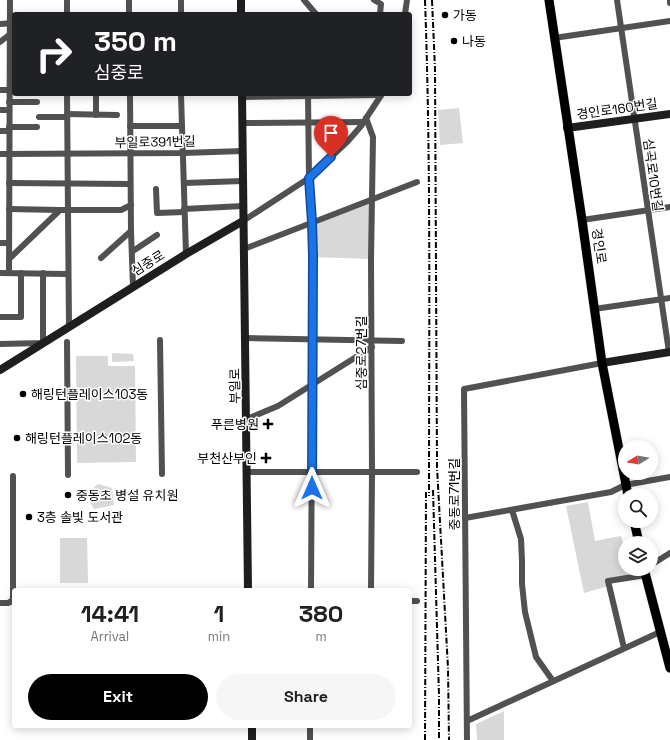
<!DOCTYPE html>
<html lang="en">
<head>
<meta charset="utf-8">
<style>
  :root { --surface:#fff; --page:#f6f6f6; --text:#202124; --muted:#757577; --accent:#000 }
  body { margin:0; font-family:"Space Grotesk","Noto Sans KR",sans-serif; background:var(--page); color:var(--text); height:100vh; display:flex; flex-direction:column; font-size:15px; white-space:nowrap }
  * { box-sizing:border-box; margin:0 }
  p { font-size:13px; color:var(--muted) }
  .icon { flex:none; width:22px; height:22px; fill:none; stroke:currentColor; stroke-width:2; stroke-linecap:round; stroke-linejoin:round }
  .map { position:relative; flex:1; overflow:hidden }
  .side { position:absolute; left:12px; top:588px; width:400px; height:140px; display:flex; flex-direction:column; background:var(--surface); border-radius:4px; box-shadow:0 2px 10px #0003 }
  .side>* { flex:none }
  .top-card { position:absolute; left:12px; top:12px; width:400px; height:84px; border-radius:4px; box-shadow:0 2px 10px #0003; background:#202124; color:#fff; overflow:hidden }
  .needle { width:26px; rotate:259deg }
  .fabs { position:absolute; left:618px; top:440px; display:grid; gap:8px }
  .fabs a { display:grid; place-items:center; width:40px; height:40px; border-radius:50%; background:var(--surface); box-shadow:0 2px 10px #0003; font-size:20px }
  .pin { position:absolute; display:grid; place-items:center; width:34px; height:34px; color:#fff; margin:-41px -17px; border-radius:50% 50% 50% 0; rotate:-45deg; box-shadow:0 0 4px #0007 }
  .pin .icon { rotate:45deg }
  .me { position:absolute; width:44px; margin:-22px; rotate:0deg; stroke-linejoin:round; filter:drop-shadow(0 0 3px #0008) }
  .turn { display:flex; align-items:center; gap:14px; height:84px; padding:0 16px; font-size:18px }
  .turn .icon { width:52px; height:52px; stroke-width:2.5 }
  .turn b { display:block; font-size:28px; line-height:34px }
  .eta { display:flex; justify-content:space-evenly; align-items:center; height:68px; text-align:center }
  .eta b { font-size:24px; font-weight:700; line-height:28px }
  .cta { display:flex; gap:8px; margin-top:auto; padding:8px 16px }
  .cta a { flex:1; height:46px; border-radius:24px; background:var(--accent); color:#fff; font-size:16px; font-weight:700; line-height:46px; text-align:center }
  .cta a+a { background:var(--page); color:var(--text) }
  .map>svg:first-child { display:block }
  .green { fill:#d8d8d8 }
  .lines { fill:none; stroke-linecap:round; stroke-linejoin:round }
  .primary-casing { stroke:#dbdbdb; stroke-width:10 }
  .street { stroke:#515151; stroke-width:6 }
  .secondary { stroke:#1e1e1e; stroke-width:8 }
  .primary { stroke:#000; stroke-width:9 }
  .rail { stroke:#000; stroke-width:2; stroke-dasharray:6 2 1 2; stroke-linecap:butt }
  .route-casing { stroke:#114b97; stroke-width:10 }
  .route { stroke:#1a73e8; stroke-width:7 }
  .poi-dot { fill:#000; stroke:#fff; stroke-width:1.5 }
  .labels { text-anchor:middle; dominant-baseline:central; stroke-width:3; stroke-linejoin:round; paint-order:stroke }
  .poi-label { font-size:13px; fill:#000; stroke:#fff; text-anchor:start }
  .street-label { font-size:13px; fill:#000; stroke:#fff }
</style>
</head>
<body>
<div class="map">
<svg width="670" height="740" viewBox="0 0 670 740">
  <rect width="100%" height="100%" fill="#fff"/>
  <g class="green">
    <polygon points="459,108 463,143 440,145 438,110"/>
    <polygon points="373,198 371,259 313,257 312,222"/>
    <polygon points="112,353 133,354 134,361 112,362"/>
    <polygon points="76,356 108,356 108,366 135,366 136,462 77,463"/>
    <polygon points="98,484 112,488 114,505 94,509 89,500 91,490"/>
    <polygon points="588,502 595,541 621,536 625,551 625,569 629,569 631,577 608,581 609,586 584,593 566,506"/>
    <polygon points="60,538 87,538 88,583 60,583"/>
    <polygon points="504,711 504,740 477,740 476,724"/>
  </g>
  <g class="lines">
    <defs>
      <g id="primary">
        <polyline points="549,0 582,220 602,363 628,495"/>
        <polyline points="634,521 639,543"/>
        <polyline points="644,569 670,668"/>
      </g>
    </defs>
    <use href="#primary" class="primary-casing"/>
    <g class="street">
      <polyline points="67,0 67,14"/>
      <polyline points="129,0 129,14"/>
      <polyline points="304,0 316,14"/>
      <polyline points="374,0 381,4 380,14"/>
      <polyline points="617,0 669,352"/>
      <polyline points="670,0 670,3"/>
      <polyline points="181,14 181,0"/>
      <polyline points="405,14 407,0"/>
      <polyline points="0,24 14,23"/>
      <polyline points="554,38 670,21"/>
      <polyline points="0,42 9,35"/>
      <polyline points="0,90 9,90"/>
      <polyline points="67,94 69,327"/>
      <polyline points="96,94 96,115"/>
      <polyline points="130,94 131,231 133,287"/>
      <polyline points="181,94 186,254"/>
      <polyline points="308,94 309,178 312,222 313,257 311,590"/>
      <polyline points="242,97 381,95"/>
      <polyline points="9,102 37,102"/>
      <polyline points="0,110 9,110"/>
      <polyline points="67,114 117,115"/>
      <polyline points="39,117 67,117"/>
      <polyline points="366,118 373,137 371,259 372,473 371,590"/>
      <polyline points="242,123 364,122"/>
      <polyline points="130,126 182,126"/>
      <polyline points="9,127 37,127"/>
      <polyline points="0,131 9,131"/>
      <polyline points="0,154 183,153 243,151"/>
      <polyline points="9,183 130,184"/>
      <polyline points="184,183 243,181"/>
      <polyline points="156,189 157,213 184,212"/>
      <polyline points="9,209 60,210"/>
      <polyline points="184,209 243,206"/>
      <polyline points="582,220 670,207"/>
      <polyline points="243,221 309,178 348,141 361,126 382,94"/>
      <polyline points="0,243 9,243"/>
      <polyline points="244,249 417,182"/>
      <polyline points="133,251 157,235"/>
      <polyline points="101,258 131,231"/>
      <polyline points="9,259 60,210 121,210 131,205"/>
      <polyline points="0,273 67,274"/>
      <polyline points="9,273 10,0"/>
      <polyline points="594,309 670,298"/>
      <polyline points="0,317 21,317 21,273"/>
      <polyline points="246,338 402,341"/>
      <polyline points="160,340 162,474"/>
      <polyline points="67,342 68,475"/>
      <polyline points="0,344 43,343 43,273"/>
      <polyline points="247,419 278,406 372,347"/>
      <polyline points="247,472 417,472"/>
      <polyline points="512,510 521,539 522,561 522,584 525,612 536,657 553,681"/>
      <polyline points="465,518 611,492 625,485 670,477"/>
      <polyline points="651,565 670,553"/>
      <polyline points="410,601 417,601"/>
      <polyline points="0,603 8,603 12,601 13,598 13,476"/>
      <polyline points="624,648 608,581 646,575"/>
      <polyline points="467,721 660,632"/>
      <polyline points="310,740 310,726"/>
      <polyline points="467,740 464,389 602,363"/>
    </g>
    <g class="secondary">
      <polyline points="241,0 241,14"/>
      <polyline points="242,94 248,590"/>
      <polyline points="567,128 670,114"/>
      <polyline points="602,363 670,352"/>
      <polyline points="0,370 186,254 243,221"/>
      <polyline points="252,726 252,740"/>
    </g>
    <use href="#primary" class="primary"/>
    <g class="rail">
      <path d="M425,0c6,165 4,331 4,496"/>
      <polyline points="432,0 435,69 437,467 448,668 449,740"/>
      <polyline points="433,490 439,696 439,740"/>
      <polyline points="425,740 426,490"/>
    </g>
  </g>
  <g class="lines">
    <defs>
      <polyline id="route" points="312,488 313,256 312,222 309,178 331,157"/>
    </defs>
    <use href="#route" class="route-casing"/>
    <use href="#route" class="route"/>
  </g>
  <g class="poi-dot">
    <circle cx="445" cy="15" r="4"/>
    <circle cx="454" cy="41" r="4"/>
    <circle cx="23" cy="394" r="4"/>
    <path d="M266 418h4v4h4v4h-4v4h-4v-4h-4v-4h4z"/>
    <circle cx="17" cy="438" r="4"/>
    <path d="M264 452h4v4h4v4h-4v4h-4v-4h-4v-4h4z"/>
    <circle cx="68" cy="495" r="4"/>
    <circle cx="29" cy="517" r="4"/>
  </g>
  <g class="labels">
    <g class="poi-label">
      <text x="453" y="15">가동</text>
      <text x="462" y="41">나동</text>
      <text x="31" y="394">해링턴플레이스103동</text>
      <text x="259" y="424" text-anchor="end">푸른병원</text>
      <text x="25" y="438">해링턴플레이스102동</text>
      <text x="257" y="458" text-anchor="end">부천산부인</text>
      <text x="76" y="495">중동초 병설 유치원</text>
      <text x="37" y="517">3층 솔빛 도서관</text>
    </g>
    <g class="street-label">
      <text transform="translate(617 109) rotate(-8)">경인로160번길</text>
      <text transform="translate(155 142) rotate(-1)">부일로391번길</text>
      <text transform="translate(653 175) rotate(82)">심곡로10번길</text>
      <text transform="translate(599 246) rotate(82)">경인로</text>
      <text transform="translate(148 263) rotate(-32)">심중로</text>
      <text transform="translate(361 353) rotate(-90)">심중로27번길</text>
      <text transform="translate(235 386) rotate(-91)">부일로</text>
      <text transform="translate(454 494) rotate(-90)">중동로71번길</text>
    </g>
  </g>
</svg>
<div class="fabs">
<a><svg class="needle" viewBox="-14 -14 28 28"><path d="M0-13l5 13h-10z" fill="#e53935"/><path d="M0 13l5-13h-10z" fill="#757577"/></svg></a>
<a><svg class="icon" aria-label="search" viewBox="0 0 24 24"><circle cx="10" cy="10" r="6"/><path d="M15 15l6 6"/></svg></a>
<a><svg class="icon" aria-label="layers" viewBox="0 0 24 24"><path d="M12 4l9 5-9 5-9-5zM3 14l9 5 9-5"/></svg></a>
</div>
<div class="pin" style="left:331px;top:157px;background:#d93025"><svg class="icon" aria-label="arrive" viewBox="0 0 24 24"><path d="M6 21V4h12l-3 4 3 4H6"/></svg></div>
<svg class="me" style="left:312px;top:488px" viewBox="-20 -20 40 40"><path d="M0-17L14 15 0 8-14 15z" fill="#1a73e8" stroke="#fff" stroke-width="4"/></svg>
<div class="top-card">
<div class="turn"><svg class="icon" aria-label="right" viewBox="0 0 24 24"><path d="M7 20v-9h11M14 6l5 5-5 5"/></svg><div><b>350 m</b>심중로</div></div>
</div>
<section class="side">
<div class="eta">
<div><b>14:41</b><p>Arrival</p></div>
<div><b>1</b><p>min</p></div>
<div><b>380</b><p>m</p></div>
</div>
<div class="cta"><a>Exit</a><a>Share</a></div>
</section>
</div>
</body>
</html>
